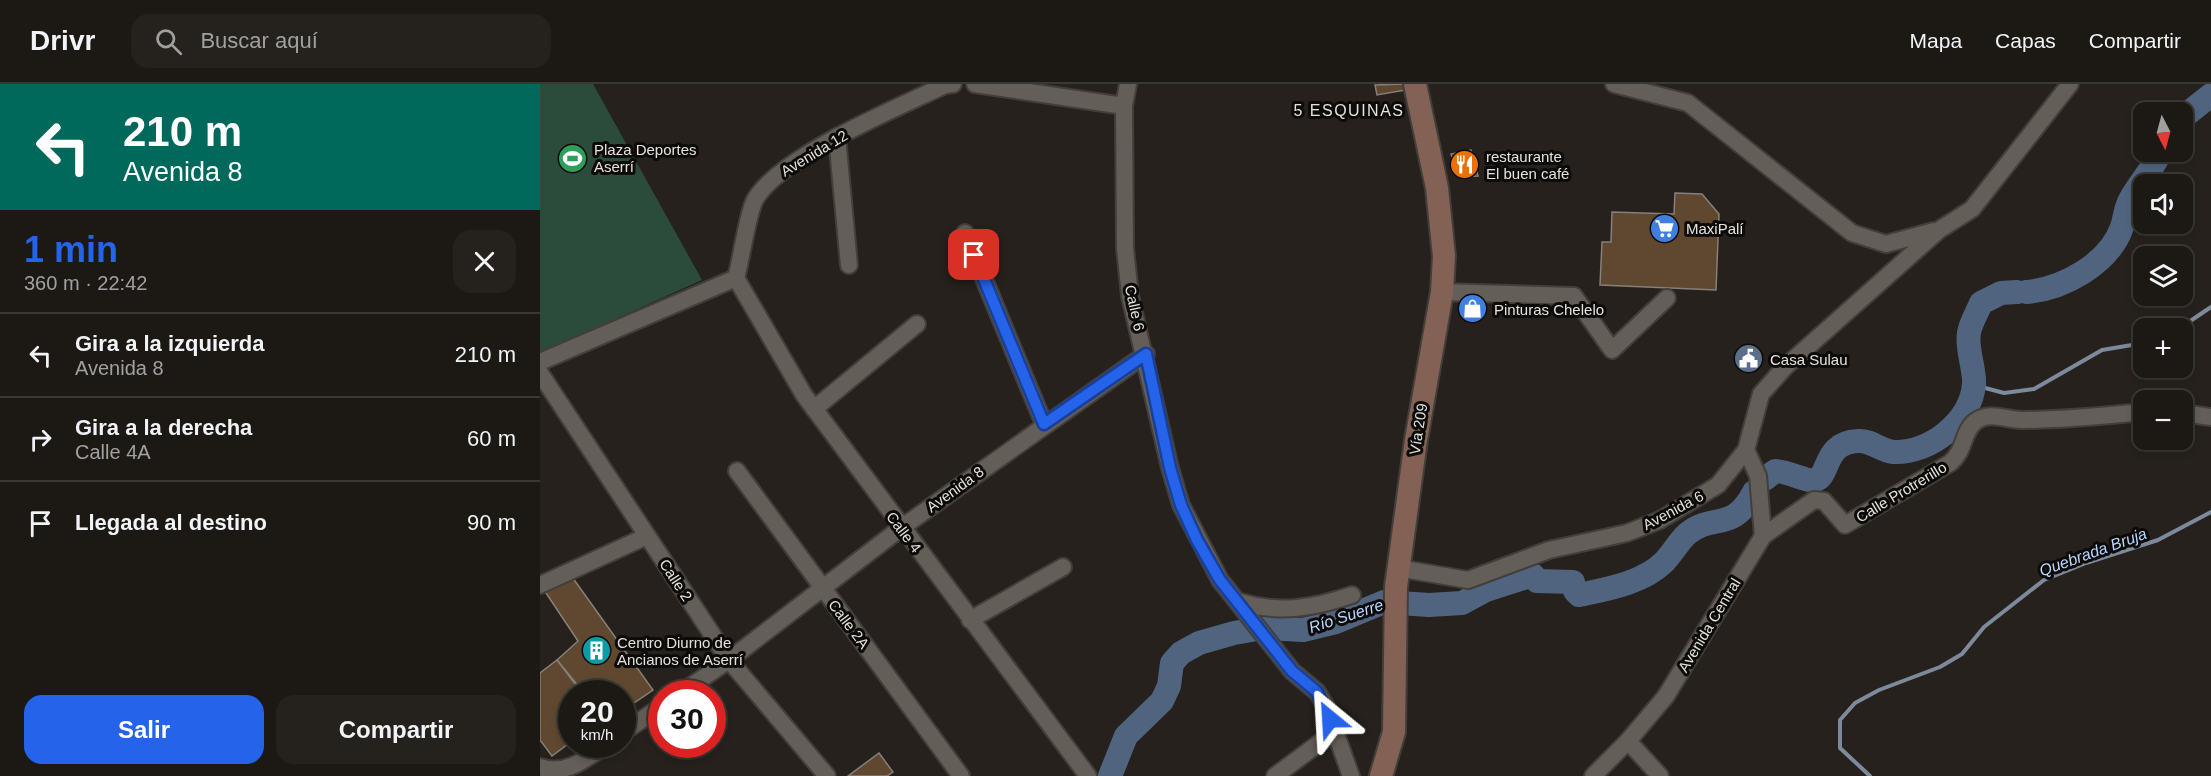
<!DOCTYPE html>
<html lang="es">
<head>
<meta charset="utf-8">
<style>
  :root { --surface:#1c1915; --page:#25221e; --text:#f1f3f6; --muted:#a0a0a0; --line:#3a3834; --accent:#2563eb }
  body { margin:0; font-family:Arial,sans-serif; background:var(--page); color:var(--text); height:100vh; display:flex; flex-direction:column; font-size:22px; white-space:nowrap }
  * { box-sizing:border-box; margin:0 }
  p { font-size:20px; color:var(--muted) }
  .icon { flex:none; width:33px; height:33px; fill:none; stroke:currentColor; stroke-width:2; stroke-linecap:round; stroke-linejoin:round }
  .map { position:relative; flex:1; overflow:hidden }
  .side { display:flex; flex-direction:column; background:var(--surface); width:540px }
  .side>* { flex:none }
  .guide { background:#00695c; color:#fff; overflow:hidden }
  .needle { width:39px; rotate:174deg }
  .fabs { position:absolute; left:1593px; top:18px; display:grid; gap:12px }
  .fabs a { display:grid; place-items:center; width:60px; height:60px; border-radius:12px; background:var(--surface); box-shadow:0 3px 9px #0003,0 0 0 2px var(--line); font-size:30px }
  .speed { position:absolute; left:18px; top:596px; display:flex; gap:12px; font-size:30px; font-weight:700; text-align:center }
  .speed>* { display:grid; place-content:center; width:78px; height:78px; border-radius:50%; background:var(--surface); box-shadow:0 3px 9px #0003,0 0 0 2px var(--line); line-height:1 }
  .speed small { font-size:15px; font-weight:400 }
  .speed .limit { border:9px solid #d22; background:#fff; color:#111 }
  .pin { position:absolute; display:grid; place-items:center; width:51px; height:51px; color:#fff; margin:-26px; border-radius:12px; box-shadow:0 3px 9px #0006 }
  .me { position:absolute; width:66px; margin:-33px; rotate:333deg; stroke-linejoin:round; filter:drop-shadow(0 0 4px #0008) }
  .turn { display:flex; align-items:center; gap:21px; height:126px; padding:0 24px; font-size:27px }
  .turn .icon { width:78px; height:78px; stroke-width:2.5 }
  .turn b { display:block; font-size:42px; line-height:51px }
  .round { display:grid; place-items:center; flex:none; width:63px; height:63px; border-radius:18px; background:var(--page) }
  .overview { display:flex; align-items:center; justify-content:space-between; height:102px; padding:0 24px }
  h1 { font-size:36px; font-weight:700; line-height:45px; color:var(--accent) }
  .primary-button { display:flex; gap:12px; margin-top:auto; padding:12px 24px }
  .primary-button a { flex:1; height:69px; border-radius:18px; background:var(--accent); color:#fff; font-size:24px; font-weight:700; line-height:69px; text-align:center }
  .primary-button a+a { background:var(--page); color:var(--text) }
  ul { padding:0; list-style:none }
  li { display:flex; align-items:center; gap:18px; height:84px; padding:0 24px; border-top:2px solid var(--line) }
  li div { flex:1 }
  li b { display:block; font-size:22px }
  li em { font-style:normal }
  header { display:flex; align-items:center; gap:36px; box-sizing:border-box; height:84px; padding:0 30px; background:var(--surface); border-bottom:2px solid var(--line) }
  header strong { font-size:28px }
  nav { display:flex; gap:33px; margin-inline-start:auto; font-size:21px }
  .search { width:420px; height:54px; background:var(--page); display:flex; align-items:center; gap:15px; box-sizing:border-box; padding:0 21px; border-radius:18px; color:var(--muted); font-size:22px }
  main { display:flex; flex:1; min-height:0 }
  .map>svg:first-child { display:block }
  .green { fill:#2b4b3b }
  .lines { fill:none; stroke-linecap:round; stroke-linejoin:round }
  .stream { stroke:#7c8a9b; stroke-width:4 }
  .river { stroke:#50647f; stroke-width:24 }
  .building { fill:#5f482f; stroke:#86807a; stroke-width:1.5 }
  .street-casing { stroke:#423e3a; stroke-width:20 }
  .secondary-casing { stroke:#423e3a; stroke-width:26 }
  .street { stroke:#645e58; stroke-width:16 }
  .secondary { stroke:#836154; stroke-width:22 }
  .route-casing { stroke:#184099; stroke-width:15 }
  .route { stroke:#2563eb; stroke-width:10 }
  .labels { text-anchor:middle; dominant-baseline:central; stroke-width:6; stroke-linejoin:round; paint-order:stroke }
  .poi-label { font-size:15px; fill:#e4e1dd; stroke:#0d0b09; text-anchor:start }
  .street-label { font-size:15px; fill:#e4e1dd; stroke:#0d0b09 }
  .neighbourhood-label { font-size:16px; letter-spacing:1.5px; fill:#e4e1dd; stroke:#0d0b09 }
  .water-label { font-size:16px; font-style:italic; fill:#b8d6fe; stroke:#0d0b09 }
</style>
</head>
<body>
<header>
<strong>Drivr</strong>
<div class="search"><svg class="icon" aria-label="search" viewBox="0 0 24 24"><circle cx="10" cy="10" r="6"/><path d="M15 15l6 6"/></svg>Buscar aquí</div>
<nav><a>Mapa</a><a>Capas</a><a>Compartir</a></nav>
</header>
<main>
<section class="side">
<div class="guide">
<div class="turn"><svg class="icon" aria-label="left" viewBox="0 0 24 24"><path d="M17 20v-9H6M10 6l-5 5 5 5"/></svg><div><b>210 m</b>Avenida 8</div></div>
</div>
<div class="overview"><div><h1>1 min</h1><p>360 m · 22:42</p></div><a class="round"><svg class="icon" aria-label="close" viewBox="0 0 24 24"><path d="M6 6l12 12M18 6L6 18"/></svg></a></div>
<ul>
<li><svg class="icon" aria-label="left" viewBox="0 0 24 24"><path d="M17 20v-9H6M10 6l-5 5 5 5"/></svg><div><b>Gira a la izquierda</b><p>Avenida 8</p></div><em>210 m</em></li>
<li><svg class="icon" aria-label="right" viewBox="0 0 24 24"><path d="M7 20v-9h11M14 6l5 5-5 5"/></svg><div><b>Gira a la derecha</b><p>Calle 4A</p></div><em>60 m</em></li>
<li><svg class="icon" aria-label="arrive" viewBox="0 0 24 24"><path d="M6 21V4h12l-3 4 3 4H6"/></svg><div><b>Llegada al destino</b></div><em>90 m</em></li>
</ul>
<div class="primary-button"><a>Salir</a><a>Compartir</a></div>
</section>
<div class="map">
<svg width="1671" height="692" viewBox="0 0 1671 692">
  <rect width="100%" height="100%" fill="#26211c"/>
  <polygon class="green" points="0,0 53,0 162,196 0,269"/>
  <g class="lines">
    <g class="stream">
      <polyline points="1640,244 1671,223"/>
      <polyline points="1434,301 1464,309 1494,305 1562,266 1604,259"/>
      <polyline points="1330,692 1300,664 1300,636 1315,619 1339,606 1400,583 1422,570 1444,543 1504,496 1546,479 1618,456 1671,428"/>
    </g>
    <g class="river">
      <polyline points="1642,34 1671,11"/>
      <path d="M1486,208c37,-3 83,-28 96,-65 3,-9 3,-18 8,-27 8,-15 20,-28 28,-43l1,-5"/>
      <path d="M1225,395l10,-8c13,0 31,11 40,9 15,-3 8,-38 43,-39 13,-1 23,10 35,11 36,2 78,-30 81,-68 1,-16 -8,-35 -5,-51 1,-9 8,-20 12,-30l20,-10 16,-1"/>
      <path d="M570,692l16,-40 36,-35 7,-15 3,-23 9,-10 18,-10 35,-10 29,-5 40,2 33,-8 48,-20 45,3 33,-2 24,-13 47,-15 4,6 36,1 2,9 4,4c28,-6 64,-12 85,-33 8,-8 15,-21 23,-28 26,-22 45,0 67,-42"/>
    </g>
  </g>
  <g class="building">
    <polygon points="865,0 866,6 837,11 835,1"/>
    <polygon points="931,66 938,92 918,93 911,70"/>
    <polygon points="1135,109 1162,110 1179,130 1176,206 1060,201 1062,158 1071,158 1072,128 1134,130"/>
    <polygon points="30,490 113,606 82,627 82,609 44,609 17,576 38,557 2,503"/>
    <polygon points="17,576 42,609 32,609 32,657 12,672 0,656 0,589"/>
    <polygon points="339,669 353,688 347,692 308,692"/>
  </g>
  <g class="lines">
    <defs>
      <g id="street">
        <polyline points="435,0 584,22 588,0"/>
        <polyline points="1074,0 1148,19 1312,149 1346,160 1394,147"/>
        <polyline points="584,22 585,164 590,212 630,384 641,421 680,496 752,587 777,608 786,622 811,692"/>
        <polyline points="297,53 309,181"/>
        <polyline points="425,149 504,340"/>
        <polyline points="196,194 264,311 548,692"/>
        <path d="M196,194c5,-17 12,-68 20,-80 27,-43 141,-90 189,-113l8,-1"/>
        <polyline points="902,208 1034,212 1072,266 1127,214"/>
        <polyline points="0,278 196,194"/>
        <polyline points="0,289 189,576 287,692"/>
        <polyline points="274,325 377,240"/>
        <polyline points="1642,329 1671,333"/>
        <polyline points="197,387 421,692"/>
        <path d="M1223,452l51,-36 10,1 21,24 105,-62c16,-13 12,-32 26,-42 14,-10 31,-1 46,-1 41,0 81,-4 122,-8"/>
        <polyline points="858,484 928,496 1009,466 1087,449 1120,436 1178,401 1206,366 1221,310 1245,283 1399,146 1432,125 1530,0"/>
        <polyline points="0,501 107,452"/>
        <path d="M700,518c40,12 74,6 112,-7"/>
        <polyline points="430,536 523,483"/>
        <polyline points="141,609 189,576 361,444 606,270"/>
        <polyline points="82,649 122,622"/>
        <polyline points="1088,657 1120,692"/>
        <path d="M0,683c26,9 46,-8 67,-23"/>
        <polyline points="735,692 794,648"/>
        <polyline points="1053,692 1088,657 1126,612 1223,452 1218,392 1206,366"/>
      </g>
      <polyline id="secondary" points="841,692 854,648 856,503 876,356 902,208 904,172 897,104 875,0"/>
    </defs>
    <use href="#street" class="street-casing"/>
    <use href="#secondary" class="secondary-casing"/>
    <use href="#street" class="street"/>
    <use href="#secondary" class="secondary"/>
  </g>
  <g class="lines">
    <defs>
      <polyline id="route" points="434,171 504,340 606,270 630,384 641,421 657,456 680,496 752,587 777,608 790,635"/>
    </defs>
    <use href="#route" class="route-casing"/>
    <use href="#route" class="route"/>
  </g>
  <defs>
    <symbol id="stadium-disc" viewBox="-11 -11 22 22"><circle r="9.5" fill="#2e9e5b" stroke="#0d0b09"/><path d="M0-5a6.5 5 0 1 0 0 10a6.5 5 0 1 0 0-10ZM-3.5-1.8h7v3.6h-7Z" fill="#fff"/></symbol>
    <symbol id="restaurant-disc" viewBox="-11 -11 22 22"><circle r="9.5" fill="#e8710a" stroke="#0d0b09"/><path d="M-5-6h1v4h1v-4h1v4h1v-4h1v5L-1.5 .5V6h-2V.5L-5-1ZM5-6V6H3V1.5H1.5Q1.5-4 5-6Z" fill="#fff"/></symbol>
    <symbol id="supermarket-disc" viewBox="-11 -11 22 22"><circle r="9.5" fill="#3f7fe0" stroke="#0d0b09"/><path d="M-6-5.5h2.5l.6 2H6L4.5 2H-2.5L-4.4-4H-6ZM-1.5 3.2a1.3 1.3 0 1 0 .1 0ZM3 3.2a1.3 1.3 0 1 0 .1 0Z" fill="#fff"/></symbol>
    <symbol id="shop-disc" viewBox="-11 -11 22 22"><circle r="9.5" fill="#3f7fe0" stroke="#0d0b09"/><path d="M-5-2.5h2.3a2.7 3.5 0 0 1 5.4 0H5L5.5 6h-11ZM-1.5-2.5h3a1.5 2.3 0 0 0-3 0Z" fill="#fff"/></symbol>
    <symbol id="civic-disc" viewBox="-11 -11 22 22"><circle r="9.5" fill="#5c6f8a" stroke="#0d0b09"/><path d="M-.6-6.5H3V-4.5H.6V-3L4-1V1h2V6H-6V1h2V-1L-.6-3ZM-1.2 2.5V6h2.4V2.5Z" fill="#fff"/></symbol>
    <symbol id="building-disc" viewBox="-11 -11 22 22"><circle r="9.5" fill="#0f9aa8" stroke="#0d0b09"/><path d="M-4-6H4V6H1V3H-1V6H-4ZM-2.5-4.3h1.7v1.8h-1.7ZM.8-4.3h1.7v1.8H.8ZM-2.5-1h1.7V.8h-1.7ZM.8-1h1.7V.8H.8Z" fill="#fff"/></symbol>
  </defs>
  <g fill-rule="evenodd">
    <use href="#stadium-disc" x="16" y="58" width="33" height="33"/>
    <use href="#restaurant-disc" x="908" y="64" width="33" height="33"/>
    <use href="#supermarket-disc" x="1108" y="128" width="33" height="33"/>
    <use href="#shop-disc" x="916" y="208" width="33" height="33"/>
    <use href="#civic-disc" x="1192" y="258" width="33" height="33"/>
    <use href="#building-disc" x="40" y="550" width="33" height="33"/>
  </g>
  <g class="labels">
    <g class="poi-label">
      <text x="54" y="65">Plaza Deportes<tspan x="54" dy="17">Aserrí</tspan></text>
      <text x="946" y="72">restaurante<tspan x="946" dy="17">El buen café</tspan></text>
      <text x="1146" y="144">MaxiPalí</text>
      <text x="954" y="225">Pinturas Chelelo</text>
      <text x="1230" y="275">Casa Sulau</text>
      <text x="77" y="558">Centro Diurno de<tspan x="77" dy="17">Ancianos de Aserrí</tspan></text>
    </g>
    <g class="street-label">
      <text transform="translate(274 69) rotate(-31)">Avenida 12</text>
      <text transform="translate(595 224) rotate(78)">Calle 6</text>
      <text transform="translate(878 345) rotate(-81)">Vía 209</text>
      <text transform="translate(415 405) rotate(-36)">Avenida 8</text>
      <text transform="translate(1361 408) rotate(-31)">Calle Protrerillo</text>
      <text transform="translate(1133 426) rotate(-28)">Avenida 6</text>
      <text transform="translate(364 448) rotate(53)">Calle 4</text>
      <text transform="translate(136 496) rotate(57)">Calle 2</text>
      <text transform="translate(309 540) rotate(53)">Calle 2A</text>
      <text transform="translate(1169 541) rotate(-59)">Avenida Central</text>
    </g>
    <g class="neighbourhood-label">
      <text x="809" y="26">5 ESQUINAS</text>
    </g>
    <g class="water-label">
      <text transform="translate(1553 468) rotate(-20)">Quebrada Bruja</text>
      <text transform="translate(806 532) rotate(-18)">Río Suerre</text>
    </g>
  </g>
</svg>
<div class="fabs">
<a><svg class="needle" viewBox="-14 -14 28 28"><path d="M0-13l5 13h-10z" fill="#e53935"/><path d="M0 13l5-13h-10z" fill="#a0a0a0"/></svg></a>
<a><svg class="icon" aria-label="sound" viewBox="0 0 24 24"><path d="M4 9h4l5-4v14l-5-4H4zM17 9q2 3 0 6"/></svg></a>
<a><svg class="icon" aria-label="layers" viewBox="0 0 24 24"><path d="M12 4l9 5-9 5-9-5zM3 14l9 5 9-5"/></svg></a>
<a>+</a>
<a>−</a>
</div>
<div class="speed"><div>20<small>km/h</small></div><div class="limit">30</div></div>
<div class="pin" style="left:434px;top:171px;background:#d93025"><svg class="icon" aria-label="arrive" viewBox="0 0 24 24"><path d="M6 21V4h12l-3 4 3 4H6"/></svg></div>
<svg class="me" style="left:790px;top:635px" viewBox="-20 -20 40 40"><path d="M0-17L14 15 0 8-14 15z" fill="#2563eb" stroke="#fff" stroke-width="4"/></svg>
</div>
</main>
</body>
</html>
